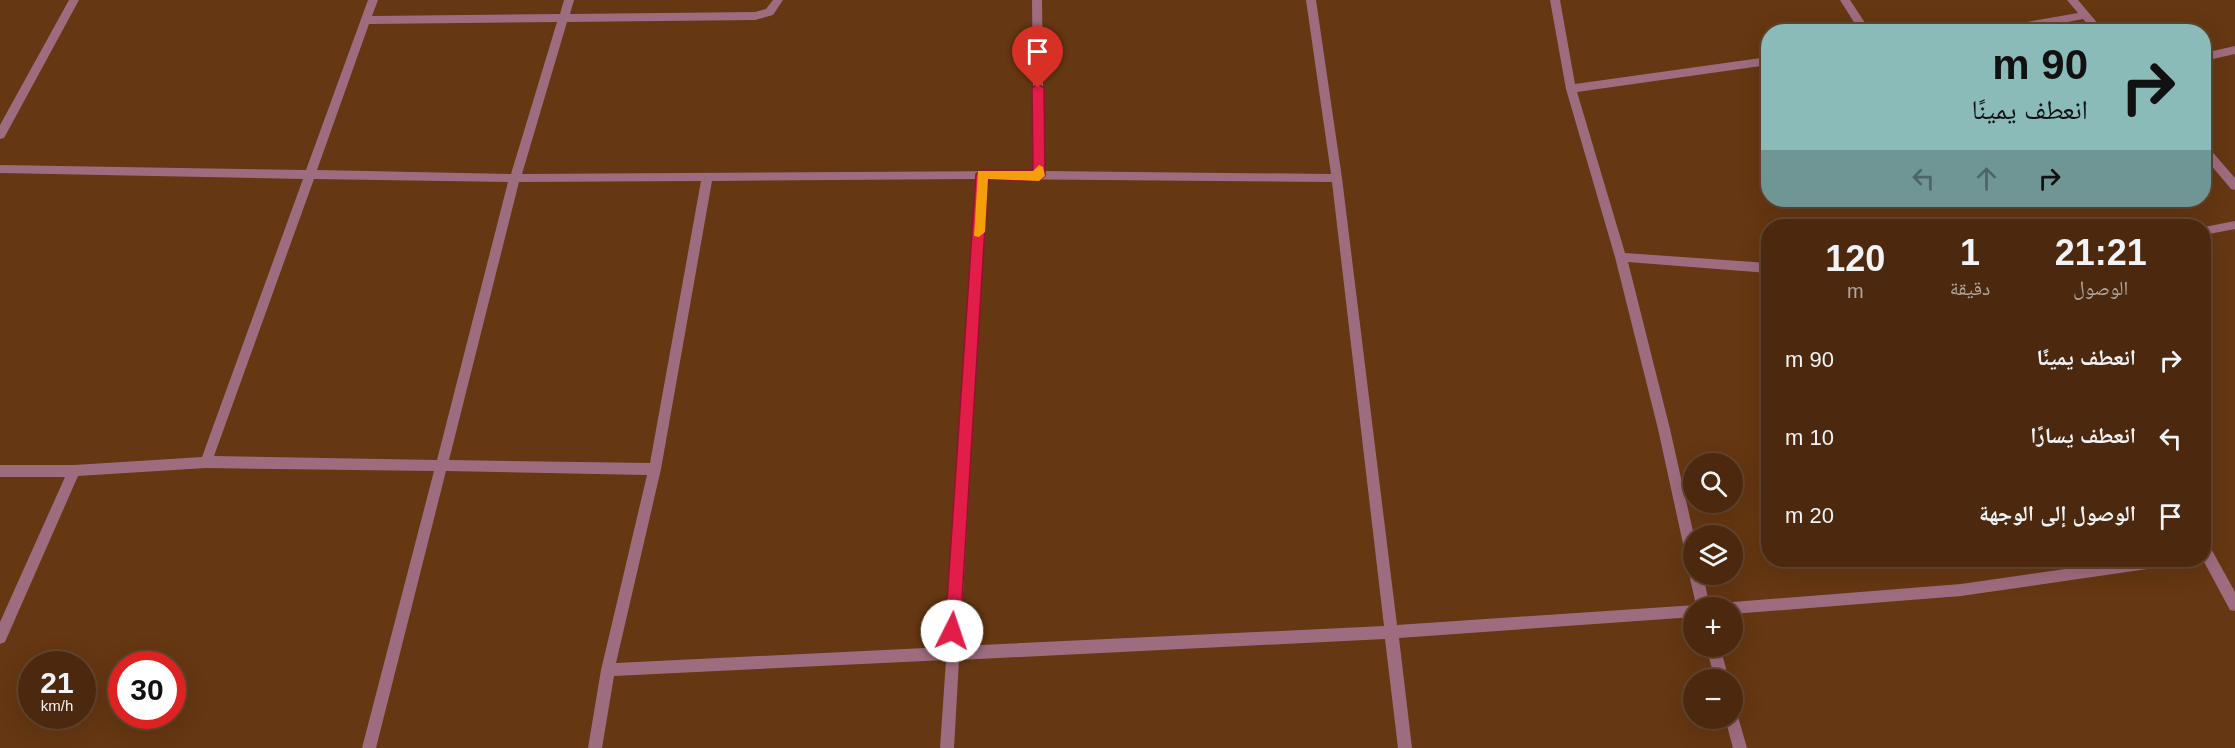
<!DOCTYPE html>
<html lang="ar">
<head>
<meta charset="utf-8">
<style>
  :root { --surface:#4c290e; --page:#533117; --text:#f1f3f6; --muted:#b2a69e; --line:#63452e }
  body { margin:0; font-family:Helvetica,"Noto Naskh Arabic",sans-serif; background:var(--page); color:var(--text); direction:rtl; height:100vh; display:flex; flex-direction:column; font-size:22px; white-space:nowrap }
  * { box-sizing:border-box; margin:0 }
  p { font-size:20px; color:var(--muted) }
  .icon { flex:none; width:33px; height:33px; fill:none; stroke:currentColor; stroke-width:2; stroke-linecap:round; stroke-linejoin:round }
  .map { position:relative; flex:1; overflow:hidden; direction:ltr }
  .panel { position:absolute; left:1761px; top:219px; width:450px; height:348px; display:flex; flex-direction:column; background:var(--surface); border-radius:24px; box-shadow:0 6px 24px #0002,0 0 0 2px var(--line); direction:rtl }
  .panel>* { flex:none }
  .guide { position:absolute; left:1761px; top:24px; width:450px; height:183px; border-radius:24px; box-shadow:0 6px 24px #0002,0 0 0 2px var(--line); direction:rtl; background:#8bbbb9; color:#111; overflow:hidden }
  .controls { position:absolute; left:1683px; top:453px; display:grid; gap:12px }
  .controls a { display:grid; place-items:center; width:60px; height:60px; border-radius:50%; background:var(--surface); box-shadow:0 6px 24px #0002,0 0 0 2px var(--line); font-size:30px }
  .speed { position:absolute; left:18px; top:651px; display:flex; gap:12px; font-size:30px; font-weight:700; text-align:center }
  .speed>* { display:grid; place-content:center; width:78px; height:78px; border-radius:50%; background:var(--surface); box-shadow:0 6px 24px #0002,0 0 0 2px var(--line); line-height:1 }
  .speed small { font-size:15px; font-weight:400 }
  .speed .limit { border:9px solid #d22; background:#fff; color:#111 }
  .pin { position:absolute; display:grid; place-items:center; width:51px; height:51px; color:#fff; margin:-62px -26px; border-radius:50% 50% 50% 0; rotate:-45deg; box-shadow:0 0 6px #0007 }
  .pin .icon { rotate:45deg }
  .me { position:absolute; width:66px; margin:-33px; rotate:4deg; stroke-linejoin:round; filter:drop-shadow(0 0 4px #0008) }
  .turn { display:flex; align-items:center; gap:21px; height:126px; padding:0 24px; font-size:27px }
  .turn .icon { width:78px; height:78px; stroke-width:2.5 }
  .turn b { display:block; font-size:42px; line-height:51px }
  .lanes { display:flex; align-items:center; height:57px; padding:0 24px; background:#0003; justify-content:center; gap:30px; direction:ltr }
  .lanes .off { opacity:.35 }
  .eta { display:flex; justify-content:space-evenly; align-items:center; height:102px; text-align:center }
  .eta b { font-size:36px; font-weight:700; line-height:42px }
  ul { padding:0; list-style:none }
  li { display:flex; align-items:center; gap:18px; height:78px; padding:0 24px }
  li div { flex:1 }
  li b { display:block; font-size:22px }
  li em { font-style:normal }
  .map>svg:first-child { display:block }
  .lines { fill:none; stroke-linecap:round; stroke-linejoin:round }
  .minor { fill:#9e6c7f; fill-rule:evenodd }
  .route { fill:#e11d48; stroke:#92132f; stroke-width:1.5 }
  .slow { fill:#f59e0b }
</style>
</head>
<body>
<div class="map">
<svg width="2235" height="748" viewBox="0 0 2235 748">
  <rect width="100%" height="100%" fill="#653712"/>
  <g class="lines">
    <g class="minor">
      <polygon points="69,0 79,0 4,138 0,139 0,125"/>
      <path d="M368,0h10l-6,16 188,-2 4,-14h10l-4,14 185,-2 11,-3 7,-9h10l-10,15 -18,5 -188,2 -45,152 512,-3 -2,-171h10l2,171 287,3 -25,-174h10l26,178 55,447 299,-20 -7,-31 5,-5v5h9l7,34h-16v9l-295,21 13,110h-14l-13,-109 -426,21 -5,88h-14l6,-88 -332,16 -12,72h-14l13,-78 46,-195 -201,-4 -70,277h-14l72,-277 -228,-3 -128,8 -73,166 -5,2v-22l65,-145h-65v-12h74l128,-8 101,-278 -303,-6v-8l306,5zM557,22l-46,152 -194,-4 52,-146zM314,179l194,3 -71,278 -223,-4zM976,179l-30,468 -330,16 45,-194 51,-288zM987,179l345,3 52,444 -424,20zM701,181l-51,282 -201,-3 70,-278z"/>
      <polygon points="1550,0 1560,0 1575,84 1768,57 1768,65 1577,92 1625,253 1768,263 1768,273 1628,262 1670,429 1694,536 1694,568 1689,566 1687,562 1658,429 1615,257 1566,89"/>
      <polygon points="1840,0 1850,0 1871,32 1860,32"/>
      <polygon points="2067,0 2078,0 2105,32 2094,32 2083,19 2016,32 1988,32 1993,28 2078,13"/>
      <polygon points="2235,46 2235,54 2204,61 2204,53"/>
      <polygon points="2204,146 2208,147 2235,178 2235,190 2231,189 2204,157"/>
      <polygon points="2235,221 2235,229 2204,235 2204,227"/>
      <polygon points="2204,543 2209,545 2235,592 2235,611 2230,610 2203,560"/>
      <polygon points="2129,560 2175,560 2173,564 2168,566 1961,596 1732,614 1732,608 1726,608 1727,603 1732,602 1961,584"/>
      <polygon points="1706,646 1720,646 1729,680 1715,680"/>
      <polygon points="1732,711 1737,713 1747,748 1733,748 1725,718 1732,718"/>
    </g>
  </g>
  <polygon class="route" points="1038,84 1044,88 1045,176 1039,181 988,179 960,631 958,636 952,638 947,636 945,631 976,174 982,170 1033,171 1032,88"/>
  <polygon class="slow" points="1039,165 1043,167 1045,176 1039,181 988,179 985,232 979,237 974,236 978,171 1033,171"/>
</svg>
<div class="controls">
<a><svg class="icon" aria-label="search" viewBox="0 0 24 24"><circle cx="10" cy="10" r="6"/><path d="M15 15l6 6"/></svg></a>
<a><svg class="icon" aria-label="layers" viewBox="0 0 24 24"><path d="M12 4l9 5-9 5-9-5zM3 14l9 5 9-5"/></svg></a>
<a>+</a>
<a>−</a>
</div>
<div class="speed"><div>21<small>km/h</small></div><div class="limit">30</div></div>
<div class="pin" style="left:1038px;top:88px;background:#d93025"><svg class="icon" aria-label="arrive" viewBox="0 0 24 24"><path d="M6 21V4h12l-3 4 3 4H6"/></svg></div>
<svg class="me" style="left:952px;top:631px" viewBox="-20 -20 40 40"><circle r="19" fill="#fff"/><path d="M0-13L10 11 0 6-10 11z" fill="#e11d48"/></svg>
<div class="guide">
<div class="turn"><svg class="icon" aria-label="right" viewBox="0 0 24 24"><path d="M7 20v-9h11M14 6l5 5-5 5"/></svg><div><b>90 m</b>انعطف يمينًا</div></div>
<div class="lanes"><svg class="icon off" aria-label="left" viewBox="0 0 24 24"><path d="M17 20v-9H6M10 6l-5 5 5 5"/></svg><svg class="icon off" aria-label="ahead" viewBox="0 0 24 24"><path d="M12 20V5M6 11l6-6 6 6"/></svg><svg class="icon" aria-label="right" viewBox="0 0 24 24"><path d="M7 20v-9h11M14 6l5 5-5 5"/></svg></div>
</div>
<section class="panel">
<div class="eta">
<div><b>21:21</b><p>الوصول</p></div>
<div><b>1</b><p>دقيقة</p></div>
<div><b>120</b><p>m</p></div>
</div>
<ul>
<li><svg class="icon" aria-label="right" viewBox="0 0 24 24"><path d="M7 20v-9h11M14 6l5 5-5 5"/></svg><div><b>انعطف يمينًا</b></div><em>90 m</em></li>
<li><svg class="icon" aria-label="left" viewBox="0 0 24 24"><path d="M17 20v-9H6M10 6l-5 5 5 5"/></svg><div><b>انعطف يسارًا</b></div><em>10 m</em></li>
<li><svg class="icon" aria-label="arrive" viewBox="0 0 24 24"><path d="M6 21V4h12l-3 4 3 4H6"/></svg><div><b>الوصول إلى الوجهة</b></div><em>20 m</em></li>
</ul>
</section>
</div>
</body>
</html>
